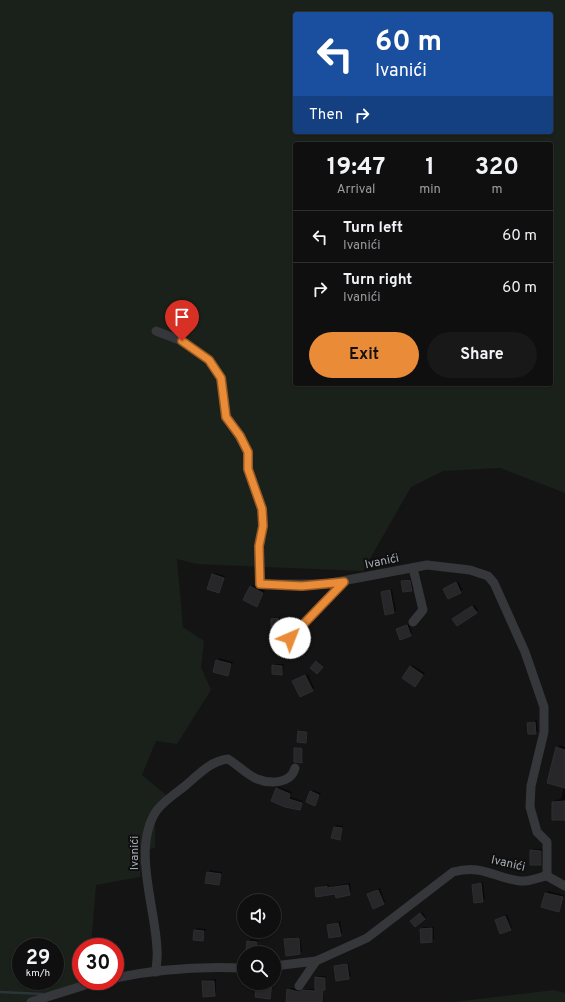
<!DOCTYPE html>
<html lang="en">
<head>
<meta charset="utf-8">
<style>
  :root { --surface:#0f0f10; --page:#181819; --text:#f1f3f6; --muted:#9b9c9f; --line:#2f2f30; --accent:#ea8b37 }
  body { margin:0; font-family:Overpass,sans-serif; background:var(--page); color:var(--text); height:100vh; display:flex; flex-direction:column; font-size:15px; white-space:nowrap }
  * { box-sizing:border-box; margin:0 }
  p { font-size:13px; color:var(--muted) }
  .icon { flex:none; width:22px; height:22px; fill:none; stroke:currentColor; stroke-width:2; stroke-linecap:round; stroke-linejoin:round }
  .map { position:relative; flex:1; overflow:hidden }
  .sheet { position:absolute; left:293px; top:142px; width:260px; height:244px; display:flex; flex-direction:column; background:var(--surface); border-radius:4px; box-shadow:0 1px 3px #0004,0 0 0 1px var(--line) }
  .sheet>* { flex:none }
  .top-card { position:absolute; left:293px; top:12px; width:260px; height:122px; border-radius:4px; box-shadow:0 1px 3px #0004,0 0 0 1px var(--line); background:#1a4fa0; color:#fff; overflow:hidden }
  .controls { position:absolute; left:237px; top:894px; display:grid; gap:8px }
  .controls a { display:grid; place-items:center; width:44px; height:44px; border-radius:50%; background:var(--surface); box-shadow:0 1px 3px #0004,0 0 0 1px var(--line); font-size:20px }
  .speed { position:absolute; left:12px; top:938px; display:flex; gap:8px; font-size:20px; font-weight:700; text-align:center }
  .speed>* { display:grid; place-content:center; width:52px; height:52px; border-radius:50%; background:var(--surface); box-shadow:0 1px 3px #0004,0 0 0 1px var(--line); line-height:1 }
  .speed small { font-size:10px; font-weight:400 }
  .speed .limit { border:6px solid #d22; background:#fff; color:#111 }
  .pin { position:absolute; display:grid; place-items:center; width:34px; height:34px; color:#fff; margin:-41px -17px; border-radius:50% 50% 50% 0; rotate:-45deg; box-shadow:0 0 4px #0007 }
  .pin .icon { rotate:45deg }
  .me { position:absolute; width:44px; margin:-22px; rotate:44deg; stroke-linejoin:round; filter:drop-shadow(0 0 3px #0008) }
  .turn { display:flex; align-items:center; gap:14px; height:84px; padding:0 16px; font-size:18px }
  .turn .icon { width:52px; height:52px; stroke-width:2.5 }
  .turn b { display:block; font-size:28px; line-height:34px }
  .then { display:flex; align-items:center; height:38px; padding:0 16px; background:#0003; gap:8px; font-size:15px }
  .eta { display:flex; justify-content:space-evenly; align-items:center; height:68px; text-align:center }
  .eta b { font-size:24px; font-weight:700; line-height:28px }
  .button { display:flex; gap:8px; margin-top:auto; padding:8px 16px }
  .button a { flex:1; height:46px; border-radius:24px; background:var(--accent); color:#111; font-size:16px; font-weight:700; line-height:46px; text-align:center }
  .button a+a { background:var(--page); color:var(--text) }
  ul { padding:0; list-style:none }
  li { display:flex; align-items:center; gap:12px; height:52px; padding:0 16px; border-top:1px solid var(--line) }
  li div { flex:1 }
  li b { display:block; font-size:15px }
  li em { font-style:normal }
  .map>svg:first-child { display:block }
  .green { fill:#1a201a; fill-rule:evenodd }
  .shadow { fill:#0007 }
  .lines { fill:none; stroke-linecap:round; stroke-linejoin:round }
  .stream { stroke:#2b3539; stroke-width:2.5 }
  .building { fill:#272729; stroke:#2e2e31 }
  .street { stroke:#35373a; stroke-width:9 }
  .route-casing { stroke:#985a24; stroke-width:10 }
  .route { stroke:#ea8b37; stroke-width:7 }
  .labels { text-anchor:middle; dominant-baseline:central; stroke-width:4; stroke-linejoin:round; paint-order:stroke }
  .street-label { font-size:12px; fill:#a6aeb5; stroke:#0f0f10 }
</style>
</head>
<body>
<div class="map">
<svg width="565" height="1002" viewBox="0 0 565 1002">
  <rect width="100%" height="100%" fill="#141415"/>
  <g class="green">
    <path d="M0,0h565v493l-65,-25 -57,3 -32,16 -48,84 -166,-7 -20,-5 6,68 21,14 -3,26 10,23 -34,54 -21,-3 -14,34 30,25 -17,18v30l-13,3 -2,26 -44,8 -5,62h-10v34h2l-43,18 -13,3h-27zM295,14h256v118h-256zM295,144h256v240h-256zM21,947h34v34h-34z"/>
    <polygon points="554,990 565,993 565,1002 453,1002"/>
  </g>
  <g class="shadow">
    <polygon points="215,573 225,576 218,592 213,575"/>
    <polygon points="411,578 414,588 412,590 402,581"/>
    <polygon points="458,581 463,590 448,598 444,589"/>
    <polygon points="253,585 265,591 258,604 251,587"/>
    <polygon points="392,589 396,611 386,614 382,592"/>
    <polygon points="475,605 478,610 457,624 455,617"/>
    <polygon points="274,617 280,617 281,627 279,629 272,619"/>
    <polygon points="409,624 412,633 410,635 397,630"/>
    <polygon points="219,658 233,662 228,675 214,671"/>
    <polygon points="318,661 323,666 317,673 311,668"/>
    <polygon points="275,664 284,664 283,672 281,674 273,666"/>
    <polygon points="412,665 425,673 415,686 410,667"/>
    <polygon points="308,674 314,688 312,690 296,680"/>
    <polygon points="537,720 538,731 536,733 528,723"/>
    <polygon points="301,730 308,731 307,740 305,742 299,732"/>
    <polygon points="560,745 565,747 565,819 553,819 553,802 555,800 561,799 564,787 557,748"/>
    <polygon points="297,747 303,747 303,760 302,762 295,749"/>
    <polygon points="279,787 292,792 290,797 303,801 301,807 300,809 277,789"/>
    <polygon points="313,790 321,793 315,804 311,792"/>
    <polygon points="336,825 343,826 339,839 334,827"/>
    <polygon points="533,849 543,849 543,862 541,864 531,851"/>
    <polygon points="210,870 222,872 219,884 208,872"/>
    <polygon points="483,882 485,899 475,902 473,885"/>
    <polygon points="350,883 351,892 349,894 316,888 328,884 329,887"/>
    <polygon points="380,888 385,902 383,904 368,895"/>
    <polygon points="548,891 564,895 559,911 542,906"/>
    <polygon points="262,897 271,897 272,901 261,901"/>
    <polygon points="422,912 426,917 424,919 413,919"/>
    <polygon points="507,914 512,928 510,930 496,920"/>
    <polygon points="340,921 342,933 340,935 328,925"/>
    <polygon points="423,927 434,927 434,939 432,941 421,929"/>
    <polygon points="197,928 206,929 203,940 195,930"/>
    <polygon points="300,937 302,951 300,953 285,940 287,938"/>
    <polygon points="250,939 258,940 257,949 255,951 247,950"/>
    <polygon points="348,963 351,976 337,980 335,967"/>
    <polygon points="318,976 326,976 326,987 324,989 323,1002 287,1002 288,990 290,988 302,990 306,989 316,989 316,978"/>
    <polygon points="216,979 216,993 214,995 203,982 205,980"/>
    <polygon points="258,983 273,983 271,996 269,998"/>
  </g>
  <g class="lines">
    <polyline class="stream" points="0,992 43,994"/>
  </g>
  <g class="building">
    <polygon points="212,574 224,578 219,593 207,589"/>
    <polygon points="410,580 412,591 403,592 401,581"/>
    <polygon points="456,582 461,593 448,599 443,589"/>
    <polygon points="250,586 263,593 257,607 243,600"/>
    <polygon points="390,590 394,613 385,615 381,592"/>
    <polygon points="472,606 477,613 457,626 452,619"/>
    <polygon points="278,618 279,630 271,630 271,619"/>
    <polygon points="407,625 411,636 400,640 396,629"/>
    <polygon points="216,660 231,664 228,676 213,672"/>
    <polygon points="316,661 323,667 317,674 310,668"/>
    <polygon points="272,665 282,666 282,675 272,674"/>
    <polygon points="410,666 423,675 415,687 402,678"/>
    <polygon points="305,675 313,691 300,697 292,681"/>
    <polygon points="535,722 536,734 528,734 527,723"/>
    <polygon points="298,731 307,732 306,743 297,742"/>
    <polygon points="556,747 565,750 565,788 547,783"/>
    <polygon points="294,748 302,748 302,763 294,762"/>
    <polygon points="276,788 290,794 289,799 302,803 300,810 285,807 271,801"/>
    <polygon points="310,791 319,795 315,806 306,802"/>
    <polygon points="565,801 565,820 552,820 552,802"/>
    <polygon points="334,827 342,828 340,840 331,838"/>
    <polygon points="530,850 541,851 541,865 530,865"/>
    <polygon points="207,872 221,874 219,885 205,883"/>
    <polygon points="481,883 483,902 474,903 472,885"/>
    <polygon points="348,885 350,895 336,898 335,894 316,897 315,888 327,886 327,888"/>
    <polygon points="378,890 384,904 373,909 367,894"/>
    <polygon points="545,893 563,897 559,912 541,907"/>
    <polygon points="420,913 425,919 415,927 410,921"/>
    <polygon points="505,916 511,930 500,934 495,920"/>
    <polygon points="338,923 341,936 329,938 327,925"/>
    <polygon points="432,928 432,942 421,943 420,929"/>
    <polygon points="194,930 204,931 203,941 193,940"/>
    <polygon points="299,938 300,954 286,956 284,939"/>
    <polygon points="247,941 257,942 256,952 246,951"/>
    <polygon points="347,964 349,979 336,981 334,966"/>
    <polygon points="315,977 325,978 325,990 323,990 322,1002 286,1002 287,989 299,992 303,990 315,991"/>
    <polygon points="202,981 214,981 215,996 203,997"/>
    <polygon points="257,983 272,983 270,999 255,997"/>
  </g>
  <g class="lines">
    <g class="street">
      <polyline points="156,331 182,341 209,360 221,378 226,417 239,436 248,452 248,469 262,509 263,526 259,546 260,584 326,584 427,565 470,570 488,576 494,583 525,652 544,707 544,732 531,786 530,807 537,832 547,842 547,876"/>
      <polyline points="413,622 423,610 413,568"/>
      <polyline points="290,638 344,582"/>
      <path d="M274,966l42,-5 51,-23 86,-66c31,-8 40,6 67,9 10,1 18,-4 27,-5l18,10"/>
      <path d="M156,972c0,-7 2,-15 1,-22 -1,-42 -26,-103 0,-140 7,-9 19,-17 28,-24 13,-11 25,-25 43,-27 10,6 19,16 29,20 13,5 34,5 38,-11"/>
      <path d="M115,978c42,-9 86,-12 129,-10"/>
      <polyline points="299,986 316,961"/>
      <polyline points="31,1002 98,981"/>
    </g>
  </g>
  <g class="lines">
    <defs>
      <polyline id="route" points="182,341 209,360 221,378 226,417 240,436 248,452 248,469 262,509 263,526 259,546 260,584 302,586 344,582 290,638"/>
    </defs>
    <use href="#route" class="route-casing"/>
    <use href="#route" class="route"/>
  </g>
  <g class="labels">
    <g class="street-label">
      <text transform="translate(382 562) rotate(-12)">Ivanići</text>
      <text transform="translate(135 853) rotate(-90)">Ivanići</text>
      <text transform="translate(508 864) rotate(13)">Ivanići</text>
    </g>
  </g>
</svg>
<div class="controls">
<a><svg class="icon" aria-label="sound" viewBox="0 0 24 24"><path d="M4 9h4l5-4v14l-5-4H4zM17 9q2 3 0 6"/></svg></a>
<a><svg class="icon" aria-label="search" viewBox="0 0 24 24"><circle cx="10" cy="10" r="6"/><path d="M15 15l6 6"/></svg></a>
</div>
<div class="speed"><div>29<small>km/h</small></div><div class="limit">30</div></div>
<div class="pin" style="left:182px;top:341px;background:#d93025"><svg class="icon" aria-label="arrive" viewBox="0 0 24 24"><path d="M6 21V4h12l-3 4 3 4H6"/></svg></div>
<svg class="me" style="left:290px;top:638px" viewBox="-20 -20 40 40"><circle r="19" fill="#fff"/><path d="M0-13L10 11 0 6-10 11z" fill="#ea8b37"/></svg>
<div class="top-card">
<div class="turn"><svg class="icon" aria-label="left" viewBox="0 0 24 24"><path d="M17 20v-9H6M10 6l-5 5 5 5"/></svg><div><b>60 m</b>Ivanići</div></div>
<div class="then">Then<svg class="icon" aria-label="right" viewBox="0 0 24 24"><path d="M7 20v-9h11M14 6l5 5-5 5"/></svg></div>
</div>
<section class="sheet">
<div class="eta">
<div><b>19:47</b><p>Arrival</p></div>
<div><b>1</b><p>min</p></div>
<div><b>320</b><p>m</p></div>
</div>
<ul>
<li><svg class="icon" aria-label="left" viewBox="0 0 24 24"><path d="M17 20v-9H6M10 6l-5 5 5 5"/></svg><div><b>Turn left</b><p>Ivanići</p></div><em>60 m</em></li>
<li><svg class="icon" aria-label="right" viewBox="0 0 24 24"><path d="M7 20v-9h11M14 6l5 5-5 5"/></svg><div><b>Turn right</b><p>Ivanići</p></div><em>60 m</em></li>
</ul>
<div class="button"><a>Exit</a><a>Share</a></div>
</section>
</div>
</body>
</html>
